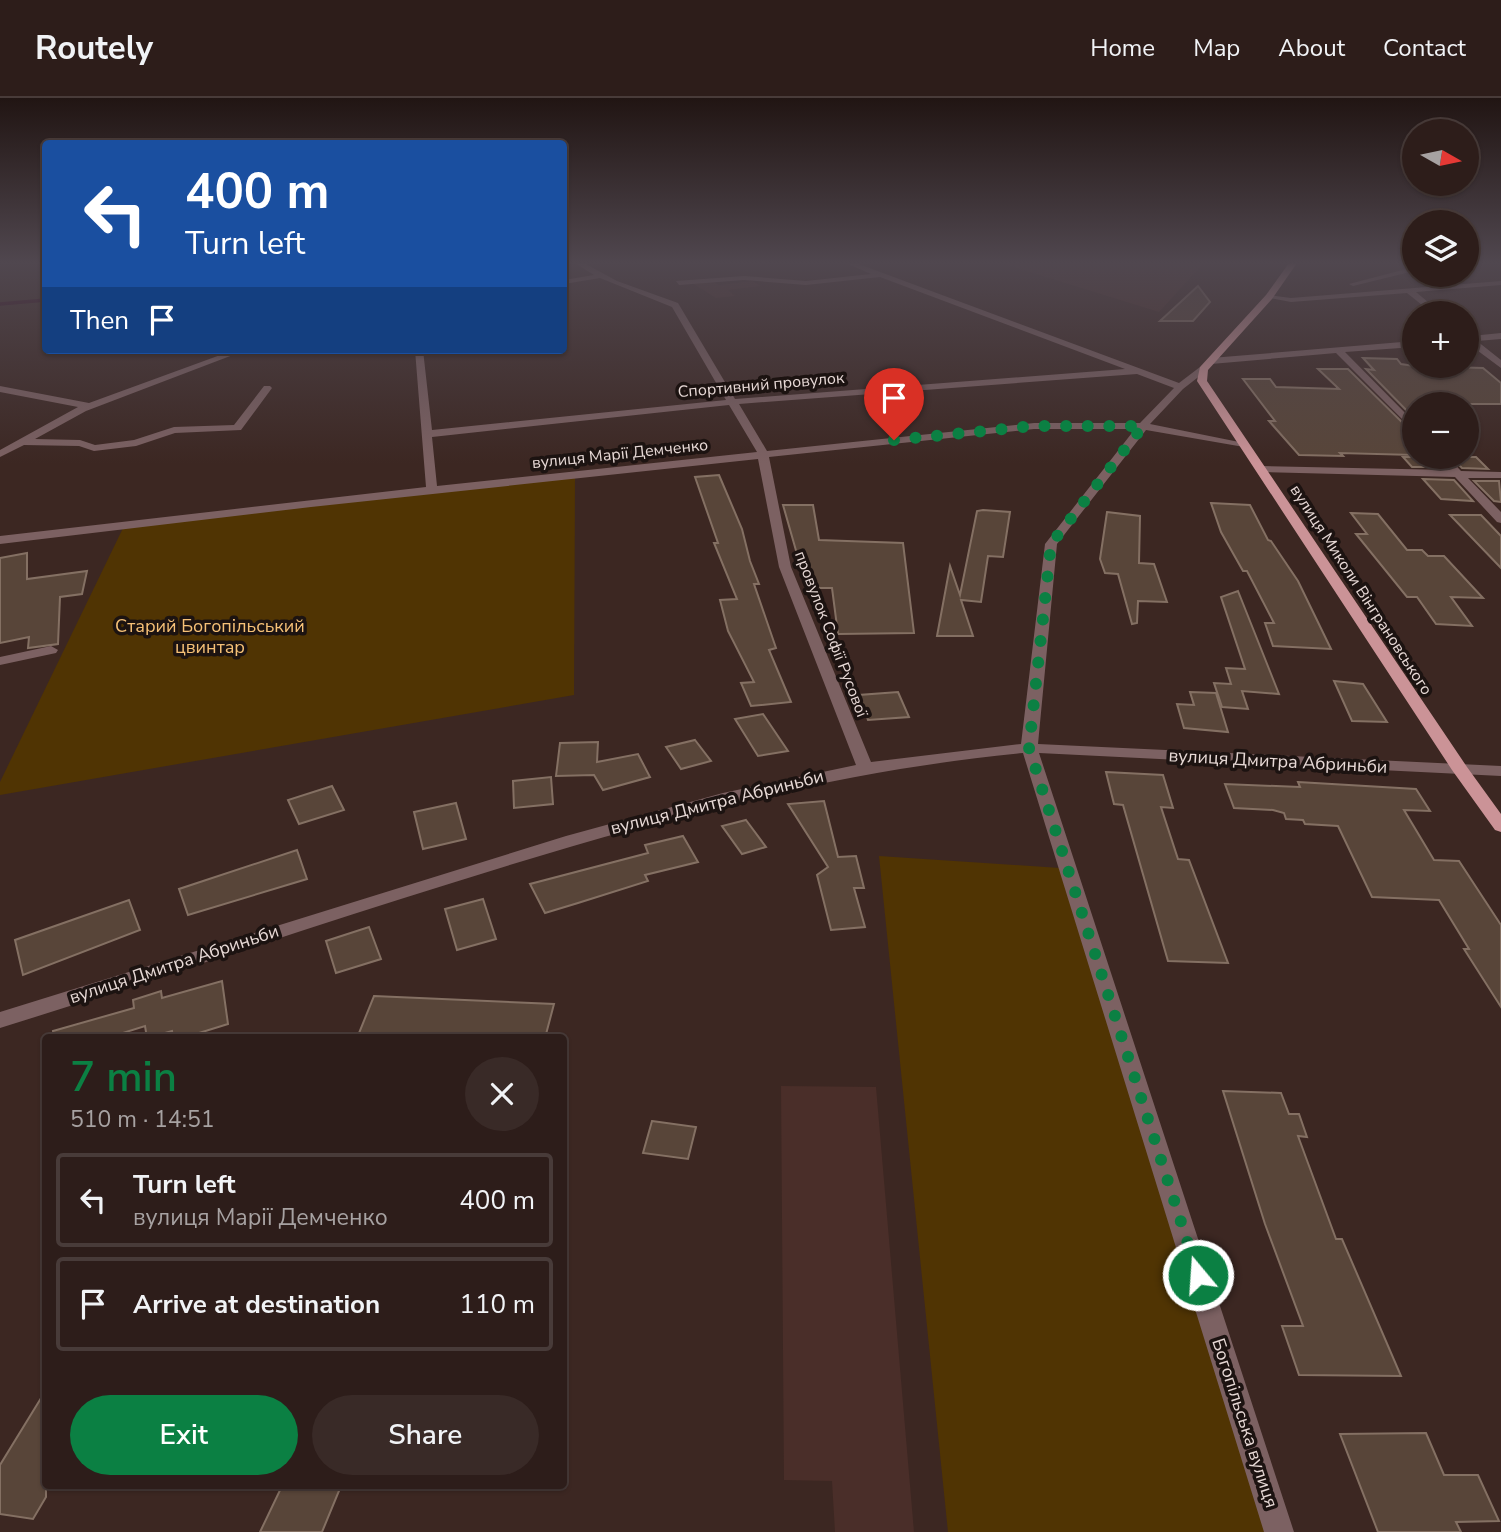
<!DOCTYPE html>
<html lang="en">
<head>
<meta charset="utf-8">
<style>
  :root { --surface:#2d1d1a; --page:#392a27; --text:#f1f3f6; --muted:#a7a2a2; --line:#483b39; --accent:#0b8043 }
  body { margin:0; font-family:"Nunito Sans",sans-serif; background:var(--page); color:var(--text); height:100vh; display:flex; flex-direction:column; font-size:26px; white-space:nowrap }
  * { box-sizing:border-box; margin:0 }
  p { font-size:23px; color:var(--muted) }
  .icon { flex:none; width:38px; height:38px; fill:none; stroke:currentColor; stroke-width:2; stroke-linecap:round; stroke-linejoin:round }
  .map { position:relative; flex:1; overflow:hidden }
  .drawer { position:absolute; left:42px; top:936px; width:525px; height:455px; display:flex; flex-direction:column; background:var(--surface); border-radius:7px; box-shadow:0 2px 5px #0004,0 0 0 2px var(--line) }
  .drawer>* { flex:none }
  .top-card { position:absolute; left:42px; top:42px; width:525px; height:214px; border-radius:7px; box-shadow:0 2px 5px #0004,0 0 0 2px var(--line); background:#1a4fa0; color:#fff; overflow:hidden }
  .needle { width:46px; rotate:99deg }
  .buttons { position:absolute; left:1402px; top:21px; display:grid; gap:14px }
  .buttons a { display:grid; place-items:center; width:77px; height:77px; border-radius:50%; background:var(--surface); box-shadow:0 2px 5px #0004,0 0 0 2px var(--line); font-size:35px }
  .pin { position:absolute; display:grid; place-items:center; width:60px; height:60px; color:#fff; margin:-72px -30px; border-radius:50% 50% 50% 0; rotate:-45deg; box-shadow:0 0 7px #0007 }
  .pin .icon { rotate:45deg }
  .me { position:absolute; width:77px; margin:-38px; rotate:342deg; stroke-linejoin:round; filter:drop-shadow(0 0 5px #0008) }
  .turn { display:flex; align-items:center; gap:24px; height:147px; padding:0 28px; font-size:32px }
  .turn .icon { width:91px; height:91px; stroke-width:2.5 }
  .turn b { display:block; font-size:49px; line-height:60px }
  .then { display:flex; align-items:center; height:66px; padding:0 28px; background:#0003; gap:14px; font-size:26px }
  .round { display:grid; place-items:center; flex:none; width:74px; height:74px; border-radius:37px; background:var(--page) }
  .headline { display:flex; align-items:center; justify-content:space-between; height:119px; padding:0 28px }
  h1 { font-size:42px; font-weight:600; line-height:52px; color:var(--accent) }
  .button { display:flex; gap:14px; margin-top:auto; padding:14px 28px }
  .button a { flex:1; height:80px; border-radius:42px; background:var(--accent); color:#fff; font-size:28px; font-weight:600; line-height:80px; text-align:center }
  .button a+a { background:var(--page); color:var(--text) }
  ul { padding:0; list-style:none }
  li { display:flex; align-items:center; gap:21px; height:94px; margin:0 14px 10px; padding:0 14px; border:4px solid var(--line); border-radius:7px }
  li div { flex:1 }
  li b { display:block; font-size:26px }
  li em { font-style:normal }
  header { display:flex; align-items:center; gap:42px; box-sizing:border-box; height:98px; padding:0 35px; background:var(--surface); border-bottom:2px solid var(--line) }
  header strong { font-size:33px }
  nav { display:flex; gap:38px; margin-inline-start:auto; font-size:24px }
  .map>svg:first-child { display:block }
  .built { fill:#4a2e29 }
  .green { fill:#503403 }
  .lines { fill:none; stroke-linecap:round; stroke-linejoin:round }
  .stream { stroke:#2d0016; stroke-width:3.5 }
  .building { fill:#584539; stroke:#847063; stroke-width:2 }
  .minor { fill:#7c6162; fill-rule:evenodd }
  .major { fill:#cb9397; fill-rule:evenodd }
  .route { stroke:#0b8043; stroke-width:12; stroke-dasharray:0 21.6 }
  .labels { text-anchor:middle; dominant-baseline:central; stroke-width:7; stroke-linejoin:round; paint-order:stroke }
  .far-street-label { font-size:16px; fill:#e7d9d6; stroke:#1c1311 }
  .park-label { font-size:18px; fill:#f6c177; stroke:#1c1311 }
  .street-label { font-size:18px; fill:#e7d9d6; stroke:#1c1311 }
</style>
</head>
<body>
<header>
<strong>Routely</strong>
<nav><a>Home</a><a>Map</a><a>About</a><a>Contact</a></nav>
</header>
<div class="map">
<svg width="1501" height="1434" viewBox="0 0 1501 1434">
  <rect width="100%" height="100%" fill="#3c2722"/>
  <g class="built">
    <polygon points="1001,165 1204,165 1159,214"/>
    <polygon points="710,183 720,187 752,183 761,188 728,192 735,198 716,200 692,185"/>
    <polygon points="781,988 876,989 914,1434 835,1434 832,1383 784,1382"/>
  </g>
  <g class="green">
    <polygon points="575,377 574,597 0,697 0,684 125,426"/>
    <polygon points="879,758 1060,770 1269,1434 948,1434"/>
  </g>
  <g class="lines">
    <polyline class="stream" points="0,206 46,202"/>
  </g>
  <g class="building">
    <polygon points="1198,188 1210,204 1193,223 1160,223"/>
    <polygon points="1363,260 1397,261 1401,266 1414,268 1483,270 1501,285 1501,306 1414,306 1414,320 1366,271 1374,272"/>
    <polygon points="1318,271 1348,271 1414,336 1414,357 1340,355 1343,358 1299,357 1269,323 1275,323 1243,281 1270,281 1276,289 1339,291"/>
    <polygon points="1403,359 1434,359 1443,369 1412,369"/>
    <polygon points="1451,359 1476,359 1488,371 1462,370"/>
    <polygon points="719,377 742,431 750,463 759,486 754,486 776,550 769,552 791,604 751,608 741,585 754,584 728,533 720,502 737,501 714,445 718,445 695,379"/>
    <polygon points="1423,381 1454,382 1473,403 1441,401"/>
    <polygon points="1474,383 1499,383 1501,404 1494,403"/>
    <polygon points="1211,405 1250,407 1268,442 1271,443 1298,483 1331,551 1273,548 1265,525 1274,525 1247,473 1243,473 1221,434"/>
    <polygon points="783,407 813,407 819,442 903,445 914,535 838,536 832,490 819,490 816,483 805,484"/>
    <polygon points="983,412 1010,414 1003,459 988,458 981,504 961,502 973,538 937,538 950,468 960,497 977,413"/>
    <polygon points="1107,414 1140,418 1139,465 1154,466 1167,504 1138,503 1137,525 1132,526 1118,476 1105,475 1100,461"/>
    <polygon points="1351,415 1378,416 1407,452 1422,452 1428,458 1444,458 1483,500 1451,499 1472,528 1436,526 1417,499 1407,499 1356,436 1367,436"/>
    <polygon points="1450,417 1481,417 1501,438 1501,470"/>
    <polygon points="27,455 27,481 87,473 82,496 60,499 58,546 28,550 29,539 0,545 0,460"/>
    <polygon points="1238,493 1279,596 1242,593 1248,611 1222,609 1214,585 1231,586 1226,570 1245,571 1221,499"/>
    <polygon points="1334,583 1363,586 1387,624 1352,623"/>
    <polygon points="898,594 909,619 868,622 859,597"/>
    <polygon points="1190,594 1216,595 1228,634 1184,630 1177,606 1194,607"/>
    <polygon points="763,616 788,653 758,658 735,621"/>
    <polygon points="695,642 711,663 681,671 666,649"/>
    <polygon points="598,644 597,664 638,656 650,679 603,692 594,677 556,678 560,645"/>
    <polygon points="1106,674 1163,677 1173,710 1161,709 1178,761 1189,762 1228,865 1168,863 1123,707 1114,706"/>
    <polygon points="551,679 553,706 514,710 513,683"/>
    <polygon points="1298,684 1416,691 1430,713 1404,712 1434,762 1459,763 1501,827 1501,909 1464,851 1469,851 1439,802 1372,799 1338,728 1305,726 1303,722 1286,721 1284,715 1273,712 1234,710 1225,686 1300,689"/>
    <polygon points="332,688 344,712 299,726 288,702"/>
    <polygon points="824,703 838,759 856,758 864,790 854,790 865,829 831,832 817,777 828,769 788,706"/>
    <polygon points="456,705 466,741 423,751 414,714"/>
    <polygon points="746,722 766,749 742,756 722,728"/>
    <polygon points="683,738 698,764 645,777 648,783 578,805 545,815 530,786 648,755 645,747"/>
    <polygon points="297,752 307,781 188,817 179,791"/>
    <polygon points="483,801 496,841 457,852 445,811"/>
    <polygon points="129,802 140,832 23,877 15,842"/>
    <polygon points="369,829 381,861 336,875 326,843"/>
    <polygon points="222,883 228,926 183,940 173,940 172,933 147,940 145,928 107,940 54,940 53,933 134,910 133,902 161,893 162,900"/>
    <polygon points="374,898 554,906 545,940 357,940"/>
    <polygon points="1223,993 1281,995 1289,1016 1299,1016 1307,1039 1298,1038 1336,1141 1342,1141 1401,1278 1299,1277 1282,1228 1303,1228 1265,1126"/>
    <polygon points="652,1023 696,1029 688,1061 643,1055"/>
    <polygon points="46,1292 46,1399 33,1421 0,1416 0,1367"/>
    <polygon points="1426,1335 1444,1377 1478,1377 1499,1423 1456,1424 1461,1434 1378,1434 1340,1336"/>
    <polygon points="282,1388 341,1388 322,1434 260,1434"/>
  </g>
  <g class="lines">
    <g class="minor">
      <path d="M575,165h9l33,18 61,22 57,96 390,-30 -245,-92 -74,8 -62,-5 -65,5 -3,-4 68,-5 62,5 65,-7 -25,-11h10l323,120 21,-16h6v4l-23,18 -33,35 99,20 -5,3 -98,-17 -89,114 -19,200 463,22v10l-462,-23 255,779h-30l-241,-779c-197,19 -384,71 -571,130 -151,47 -301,98 -452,145v-16l566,-176 157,-43 133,-28 -77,-198 -21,-108 -447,48 -311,37v-8l426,-49 -11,-137h8l9,80 294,-30 -54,-93 -72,-29 -36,6v-4l30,-5zM1137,276l37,14 -34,35h-106l-267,28 -28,-47zM729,307l28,47 -320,34 -5,-49zM1034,331h101l-90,115 -24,200 -150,18 -80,-195 -22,-110z"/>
      <polygon points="1414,169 1414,173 1353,188 1349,186"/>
      <polygon points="1501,183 1501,187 1416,194 1441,215 1432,215 1407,195 1291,204 1265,199 1269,197 1291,200"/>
      <polygon points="1501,235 1501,241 1477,243 1501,262 1501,270 1466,244 1466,236 1471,238"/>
      <polygon points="1414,243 1414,249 1345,254 1414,324 1414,333 1336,255 1211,266 1206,263 1211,260"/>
      <polygon points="234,252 246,252 86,313 35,341 80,342 95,347 134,342 174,329 234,327 264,288 270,288 272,290 241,332 175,335 136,348 94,353 79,348 24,347 0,359 0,352 78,309 0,294 0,288 89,305"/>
      <polygon points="1437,359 1448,359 1461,373 1501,374 1501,380 1468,380 1501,414 1501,425 1497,424 1455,379 1261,374 1255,371 1261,368 1449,372"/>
      <polygon points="51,548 58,552 56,555 0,567 0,559"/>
    </g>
    <polygon class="major" points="1289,165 1297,165 1272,201 1208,272 1207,283 1467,669 1501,716 1501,734 1495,732 1452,672 1197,283 1200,269 1266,197"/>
  </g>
  <linearGradient id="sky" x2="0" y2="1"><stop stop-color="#211513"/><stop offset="0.45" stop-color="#50474f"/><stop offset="1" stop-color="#50474f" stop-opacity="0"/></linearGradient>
  <rect width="1501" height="366" fill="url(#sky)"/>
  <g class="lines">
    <polyline class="route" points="894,342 1034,328 1143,328 1051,446 1029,650 1198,1177"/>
  </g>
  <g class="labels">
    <g class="far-street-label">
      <text transform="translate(761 287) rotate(-5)">Спортивний провулок</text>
      <text transform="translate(620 356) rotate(-6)">вулиця Марії Демченко</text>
      <text transform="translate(1361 492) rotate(57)">вулиця Миколи Вінграновського</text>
      <text transform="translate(831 536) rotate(69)">провулок Софії Русової</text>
    </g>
    <g class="park-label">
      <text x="210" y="528">Старий Богопільський<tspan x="210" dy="21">цвинтар</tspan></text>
    </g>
    <g class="street-label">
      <text transform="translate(1278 663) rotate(3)">вулиця Дмитра Абриньби</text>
      <text transform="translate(717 704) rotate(-14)">вулиця Дмитра Абриньби</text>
      <text transform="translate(174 866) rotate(-18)">вулиця Дмитра Абриньби</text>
      <text transform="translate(1245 1325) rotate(72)">Богопільська вулиця</text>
    </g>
  </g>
</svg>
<div class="buttons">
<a><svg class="needle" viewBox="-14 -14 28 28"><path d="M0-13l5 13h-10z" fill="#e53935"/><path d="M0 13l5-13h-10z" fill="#a7a2a2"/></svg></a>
<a><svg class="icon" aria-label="layers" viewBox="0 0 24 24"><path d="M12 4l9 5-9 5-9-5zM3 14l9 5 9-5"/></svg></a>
<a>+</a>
<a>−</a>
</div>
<div class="pin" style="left:894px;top:342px;background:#d93025"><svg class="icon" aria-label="arrive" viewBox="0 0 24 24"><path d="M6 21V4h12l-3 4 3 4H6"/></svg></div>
<svg class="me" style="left:1198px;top:1177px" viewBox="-20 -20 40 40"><circle r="17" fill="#0b8043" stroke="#fff" stroke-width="3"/><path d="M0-11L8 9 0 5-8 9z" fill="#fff"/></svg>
<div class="top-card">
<div class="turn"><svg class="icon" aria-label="left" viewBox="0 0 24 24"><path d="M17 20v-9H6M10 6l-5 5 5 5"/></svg><div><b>400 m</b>Turn left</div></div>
<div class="then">Then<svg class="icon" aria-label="arrive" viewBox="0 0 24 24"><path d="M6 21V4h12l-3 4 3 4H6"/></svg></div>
</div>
<section class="drawer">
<div class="headline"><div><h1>7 min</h1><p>510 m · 14:51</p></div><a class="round"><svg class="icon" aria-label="close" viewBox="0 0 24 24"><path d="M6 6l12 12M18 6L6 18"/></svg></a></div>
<ul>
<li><svg class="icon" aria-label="left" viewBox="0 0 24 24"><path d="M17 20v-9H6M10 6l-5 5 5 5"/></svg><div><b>Turn left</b><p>вулиця Марії Демченко</p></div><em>400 m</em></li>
<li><svg class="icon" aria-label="arrive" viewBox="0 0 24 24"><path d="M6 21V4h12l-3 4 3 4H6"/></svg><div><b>Arrive at destination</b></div><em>110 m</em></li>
</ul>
<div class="button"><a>Exit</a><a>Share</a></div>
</section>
</div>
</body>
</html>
